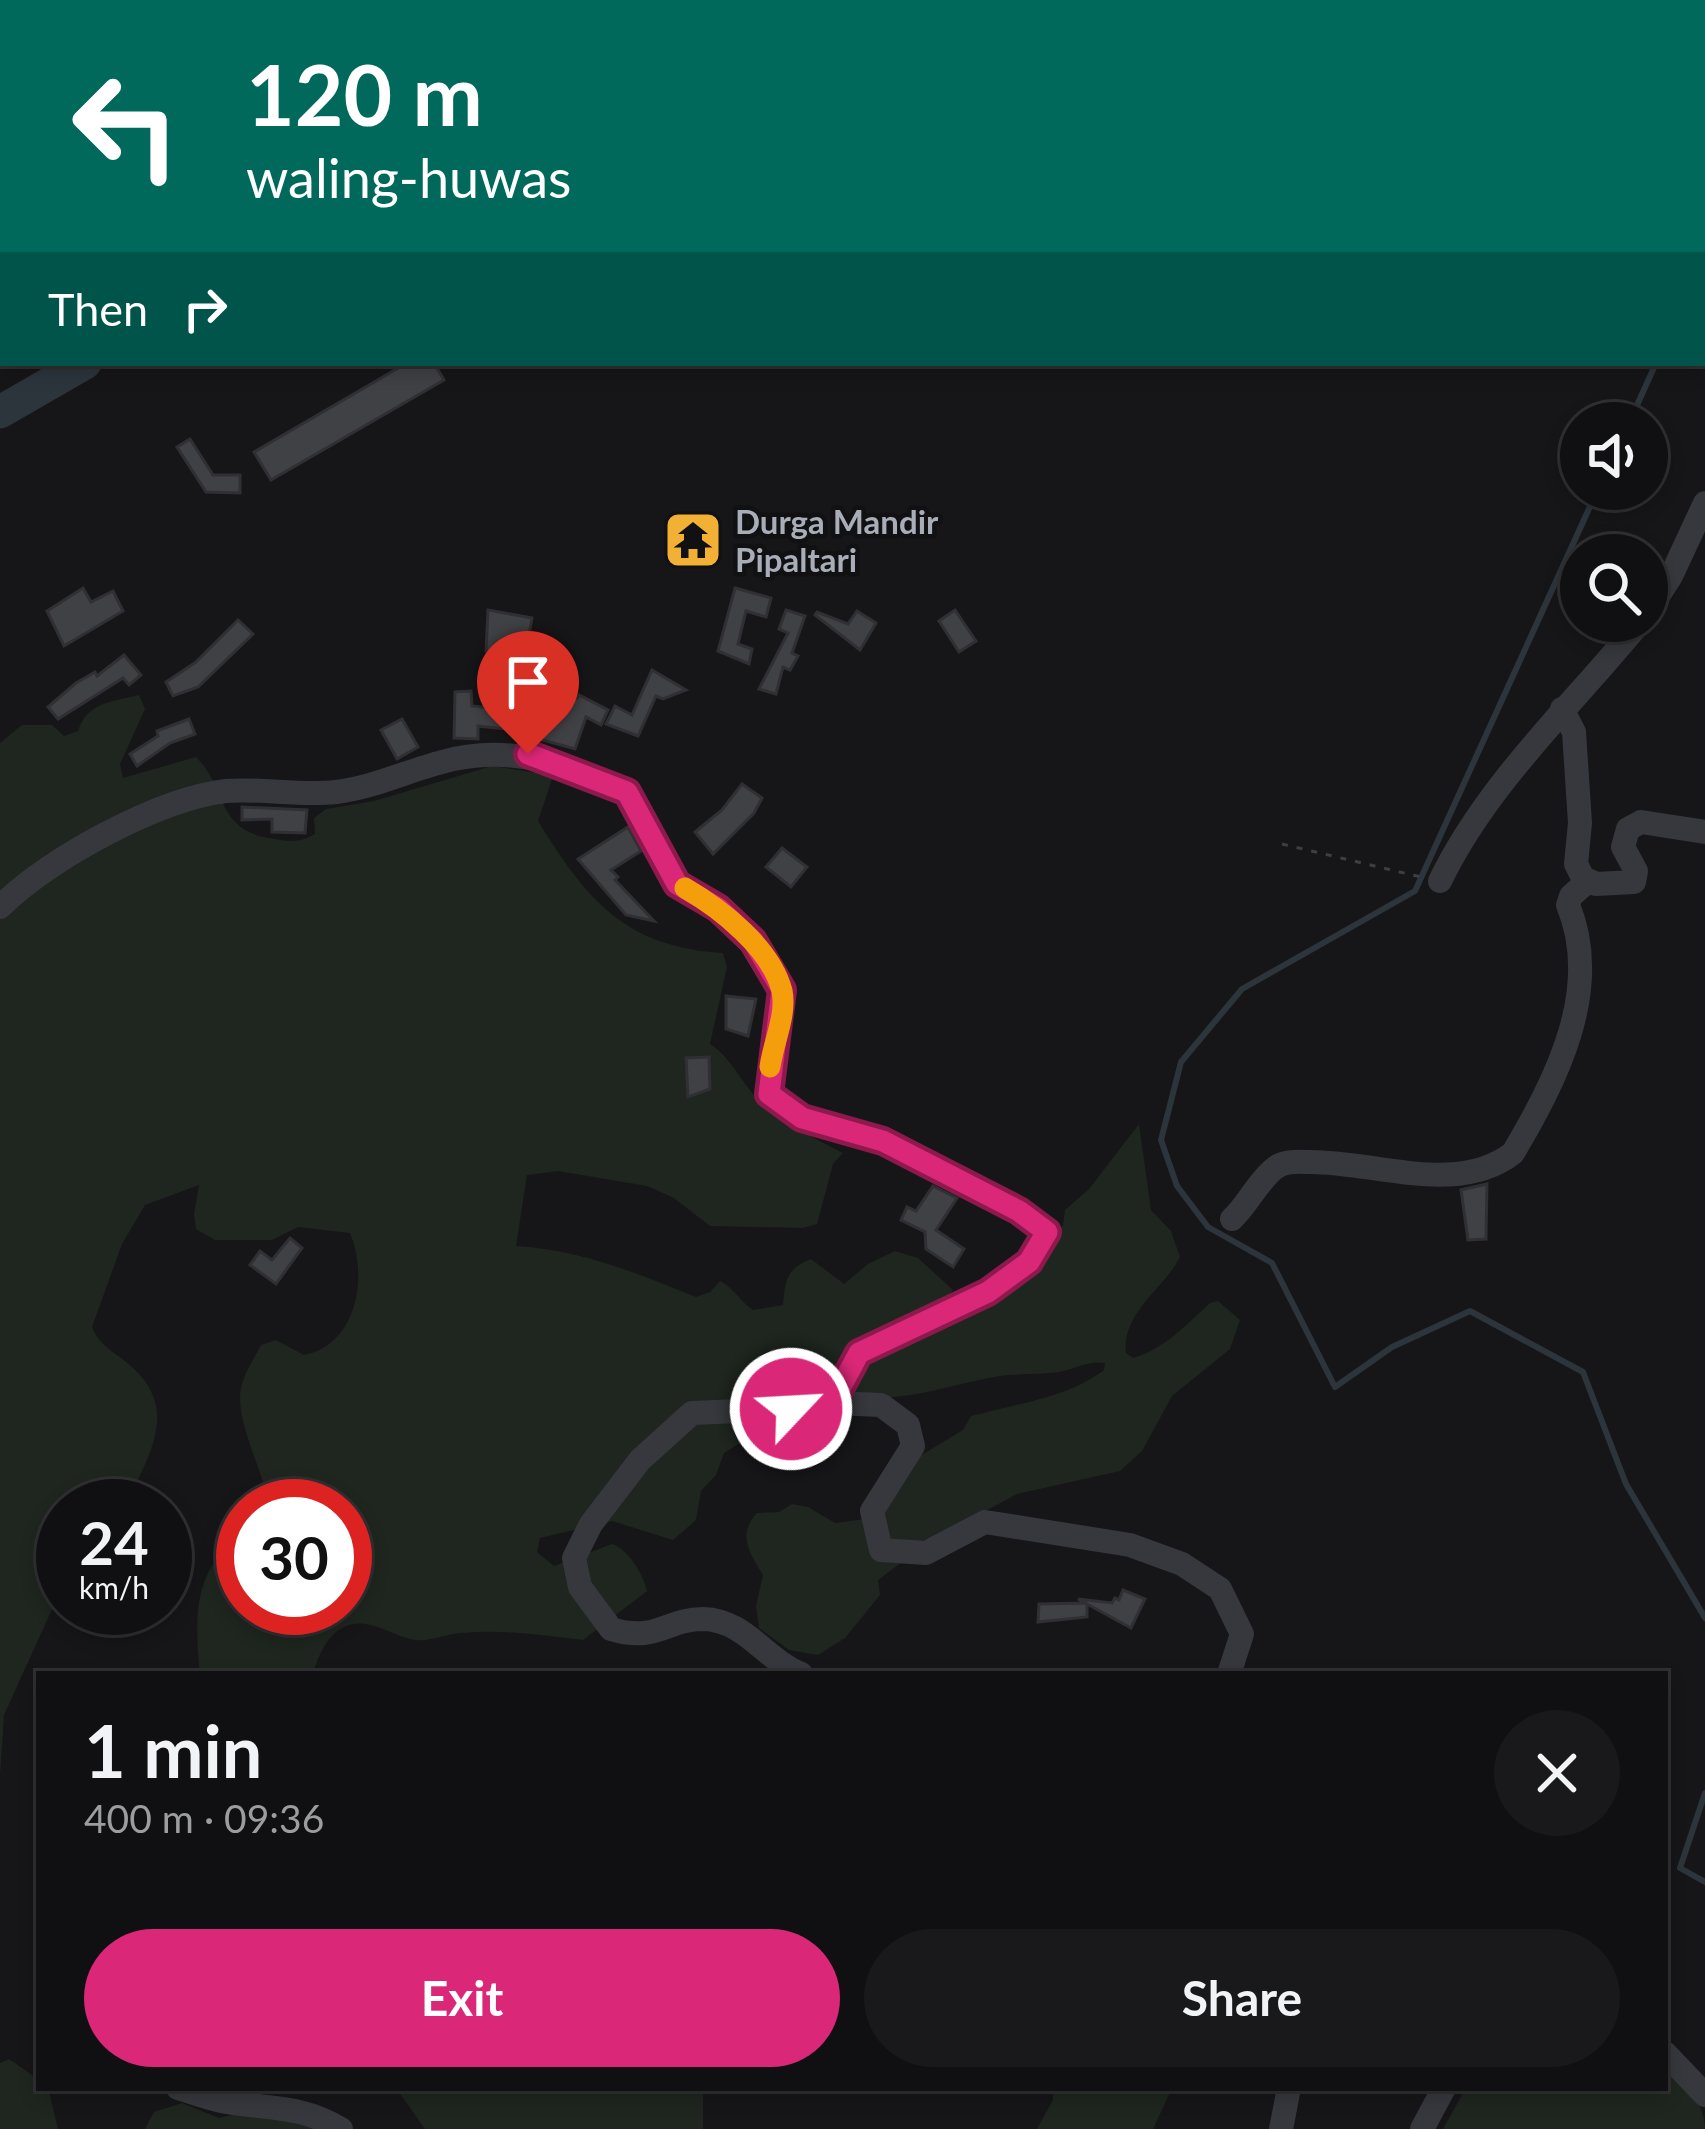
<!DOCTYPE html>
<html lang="en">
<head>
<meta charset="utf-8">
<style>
  :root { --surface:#101012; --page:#19191b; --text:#f1f3f6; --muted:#9c9d9f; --line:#303032; --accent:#db2777 }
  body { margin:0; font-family:Lato,sans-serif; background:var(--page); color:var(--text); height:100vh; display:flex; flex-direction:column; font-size:45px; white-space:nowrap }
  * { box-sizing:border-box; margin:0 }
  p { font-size:39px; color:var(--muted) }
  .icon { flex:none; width:66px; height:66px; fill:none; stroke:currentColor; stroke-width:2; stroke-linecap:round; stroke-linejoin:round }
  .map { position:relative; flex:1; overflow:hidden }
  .side { position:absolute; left:36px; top:1671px; width:1632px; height:420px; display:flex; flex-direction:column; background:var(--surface); border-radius:0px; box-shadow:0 6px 18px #0003,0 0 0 3px var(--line) }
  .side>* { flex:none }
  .banner { position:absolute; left:0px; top:0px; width:1707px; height:366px; box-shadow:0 6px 18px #0003,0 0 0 3px var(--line); background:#00695c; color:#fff; overflow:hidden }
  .fabs { position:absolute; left:1560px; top:402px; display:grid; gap:24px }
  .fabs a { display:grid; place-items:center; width:108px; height:108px; border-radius:50%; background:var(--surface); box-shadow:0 6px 18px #0003,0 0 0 3px var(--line); font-size:60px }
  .speed { position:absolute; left:36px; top:1479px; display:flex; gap:24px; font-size:60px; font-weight:700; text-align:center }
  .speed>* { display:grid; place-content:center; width:156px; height:156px; border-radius:50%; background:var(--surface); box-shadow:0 6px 18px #0003,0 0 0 3px var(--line); line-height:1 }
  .speed small { font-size:30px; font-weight:400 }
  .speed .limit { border:18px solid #d22; background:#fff; color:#111 }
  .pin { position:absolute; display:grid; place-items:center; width:102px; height:102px; color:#fff; margin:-123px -51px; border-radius:50% 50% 50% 0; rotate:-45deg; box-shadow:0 0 12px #0007 }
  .pin .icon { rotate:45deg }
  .me { position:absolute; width:132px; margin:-66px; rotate:65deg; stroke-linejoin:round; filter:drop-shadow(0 0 9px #0008) }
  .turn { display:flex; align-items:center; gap:42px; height:252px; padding:0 48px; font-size:54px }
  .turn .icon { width:156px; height:156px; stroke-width:2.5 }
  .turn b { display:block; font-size:84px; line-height:102px }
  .then { display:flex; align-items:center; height:114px; padding:0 48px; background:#0003; gap:24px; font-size:45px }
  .round { display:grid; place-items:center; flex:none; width:126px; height:126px; border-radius:63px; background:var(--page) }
  .summary { display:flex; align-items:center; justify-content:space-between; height:204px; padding:0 48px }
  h1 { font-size:72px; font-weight:700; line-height:90px }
  .button { display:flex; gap:24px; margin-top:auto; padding:24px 48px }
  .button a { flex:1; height:138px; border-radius:72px; background:var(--accent); color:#fff; font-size:48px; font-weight:700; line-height:138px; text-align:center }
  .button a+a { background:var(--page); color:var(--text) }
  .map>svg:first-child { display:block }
  .green { fill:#1e261f }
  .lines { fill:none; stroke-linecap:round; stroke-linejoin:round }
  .stream { stroke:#2c353c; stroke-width:6 }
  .river { stroke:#2c353c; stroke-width:33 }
  .building { fill:#404145; stroke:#303034; stroke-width:3 }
  .path { stroke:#3d3f44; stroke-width:3; stroke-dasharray:6 9; stroke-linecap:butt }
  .minor { stroke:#37383d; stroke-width:24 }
  .route-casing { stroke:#8e194d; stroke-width:30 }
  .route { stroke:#db2777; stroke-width:21 }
  .slow { stroke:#f59e0b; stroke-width:21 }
  .labels { text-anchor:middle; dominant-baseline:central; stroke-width:9; stroke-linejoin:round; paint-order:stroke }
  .poi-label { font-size:33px; font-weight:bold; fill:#a8adb8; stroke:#111113; text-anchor:start }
</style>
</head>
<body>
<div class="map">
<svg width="1705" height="2129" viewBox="0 0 1705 2129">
  <rect width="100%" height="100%" fill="#161618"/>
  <g class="green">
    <path d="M139,695l6,14 -25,55 3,14 73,-21c32,31 19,72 73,81 19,3 29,6 46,-4l-1,-16 12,-9 48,-8 118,-35 46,7 14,6 -14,42c49,79 87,126 185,132l4,14 -17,77c23,15 32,41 51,58 24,22 53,36 82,51l-10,11 -16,60 -14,4 -93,-2 -36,-28 -27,-12 -89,-15 -31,4 -11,71c65,4 121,27 180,51l14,-5 10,-11c14,7 20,20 33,29l30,-5c2,-24 3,-36 28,-46l33,25 24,-20 27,-13 23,7 35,32 -4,6 -43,23 -47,18 -35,46 1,39 -32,32 -14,-4 -11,-18 -7,-2 -37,23 -8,22 -15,16 -5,29 -23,20 -61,-19 -72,17 -3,14 17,14 58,-22c17,6 31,30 35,47l-64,49c-41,-5 -81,-11 -122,-7 -15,1 -32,9 -46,7 -24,-4 -48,-26 -73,-12 -16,9 -24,29 -29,46h-113c-5,-48 -9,-112 43,-134v68h102v-102h-76c-5,-36 -39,-92 -26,-125 4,-13 12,-24 18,-36l15,-5 28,15c54,-11 64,-79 46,-122l-52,-6 -26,13h-57l-19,-11 -2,-15 5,-29 -54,20 -23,39 -30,83c8,20 25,26 40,40 49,44 15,90 -6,139h-63v79l-59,130 -4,60v-1032l22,-18h30l12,11 14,-5c9,-29 34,-29 61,-36z"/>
    <path d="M1139,1124l12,86 20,21 9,26c-17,33 -58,55 -54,96l7,5c31,-9 53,-33 77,-55l8,-2 22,19 -10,29 -58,47 -30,55 -22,20 -103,23 -76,41 -40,12 1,15 -24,18 2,15 -35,43 -27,17 -29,-5 -30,-22 -3,-22 7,-31c-14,-23 -26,-40 -6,-62l22,-1 13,-8 16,3 27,16 38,-5 47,-62 43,-26 8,-14c43,-12 97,-18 133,-46l1,-7c-16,-3 -30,6 -46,9 -21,3 -44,1 -65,5 -47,9 -91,25 -139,20l-10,-11 20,-32 167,-84 31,-45 2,-15 24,-21z"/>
    <polygon points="9,2059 39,2080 39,2088 48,2088 58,2129 0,2129 0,2063"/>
    <path d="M1665,2068c19,16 40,34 40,61h-262l23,-41h199z"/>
    <polygon points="396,2088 703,2088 703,2129 425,2129"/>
    <polygon points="1053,2088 1172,2088 1153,2129 1037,2129 1053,2100"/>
    <polygon points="182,2103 219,2118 263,2108 314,2129 145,2129 154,2112"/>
  </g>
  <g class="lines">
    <g class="stream">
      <polyline points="1704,260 1705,257"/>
      <polyline points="1629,423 1656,363"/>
      <polyline points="1598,489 1415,891 1242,989 1181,1062 1161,1140 1177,1186 1208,1227 1272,1263 1335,1387 1392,1347 1470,1311 1583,1372 1626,1484 1705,1618"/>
      <polyline points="1705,1793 1680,1868 1705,1882"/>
    </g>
    <g class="river">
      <polyline points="546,3 550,0"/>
      <polyline points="0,412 85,363"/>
    </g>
  </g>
  <g class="building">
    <polygon points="407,363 434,363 444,380 271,480 254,452"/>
    <polygon points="190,439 213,475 240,475 240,493 206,492 177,447"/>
    <polygon points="83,588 91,602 113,591 123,611 64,646 47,611"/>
    <polygon points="735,588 771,598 766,617 746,611 738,644 752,649 749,664 718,651"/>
    <polygon points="488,610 532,618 527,646 510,642 509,652 486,651"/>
    <polygon points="786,610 805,616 792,653 798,656 790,670 783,667 776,694 759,689 788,633 779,629"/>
    <polygon points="955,610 976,641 959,652 939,621"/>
    <polygon points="857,611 876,623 860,650 815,615 817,612 848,624"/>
    <polygon points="238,620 253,634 198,687 173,696 166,682 196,662"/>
    <polygon points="124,655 141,675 129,685 123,678 58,719 48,707 76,683 95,672 97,676"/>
    <polygon points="652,670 686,690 663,699 656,696 638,736 606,724 615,706 632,715"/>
    <polygon points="551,689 577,698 579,695 608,710 601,725 586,717 575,749 539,739 541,733 478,726 478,739 454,738 455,692 471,691 472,706 542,714"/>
    <polygon points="189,719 195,734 170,743 137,766 130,754 158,736 157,731"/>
    <polygon points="402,719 418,747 397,759 381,730"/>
    <polygon points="742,784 762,798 754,813 713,854 695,832 722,810"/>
    <polygon points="242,807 307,810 305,833 272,832 272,819 242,820"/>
    <polygon points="628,827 641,851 611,870 618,877 615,880 654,921 626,915 578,859"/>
    <polygon points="782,848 807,867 791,887 766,867"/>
    <polygon points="726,996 756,999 748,1036 726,1029"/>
    <polygon points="709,1057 710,1089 688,1097 686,1058"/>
    <polygon points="1487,1184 1486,1239 1468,1240 1461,1190"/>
    <polygon points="933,1186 957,1198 936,1230 964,1249 953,1267 926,1249 925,1232 901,1220 907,1207 916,1211"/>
    <polygon points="290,1238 302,1248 276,1284 250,1265 260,1251 272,1260"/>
    <polygon points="1123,1590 1145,1599 1131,1628 1087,1604 1087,1617 1038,1622 1039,1604 1085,1603 1078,1599 1112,1603 1115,1598 1119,1600"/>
  </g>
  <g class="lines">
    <polyline class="path" points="1282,844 1421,877"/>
    <g class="minor">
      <polyline points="1647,613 1671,576 1705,503"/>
      <polyline points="1562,709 1574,732 1580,823 1576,864 1583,878 1596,884 1634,882 1636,871 1623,847 1628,829 1641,822 1705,832"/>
      <path d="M1440,881c48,-99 132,-175 201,-260"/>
      <path d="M0,907c48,-48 158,-108 226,-116 36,-3 73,5 110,1 36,-4 71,-21 106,-30 67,-19 124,2 185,30l50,91 41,25 35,33 28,49 -12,104 33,24 81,23 136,71 28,20 -18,30 -41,30 -129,61 -27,50 49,2 27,20 5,21 -41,65 9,39 45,3 59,-31 145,23 52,19 38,25 22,45 -13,40"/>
      <path d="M1232,1219c16,-15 26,-38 43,-51 10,-8 24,-6 36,-6 65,0 147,34 202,-9 43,-73 90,-163 55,-248l3,-9 17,-15"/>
      <path d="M801,1674c-36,-14 -55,-54 -98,-55 -37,0 -46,24 -92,10l-31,-42 -6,-29 17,-34 49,-64 52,-47 99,-4 41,-6"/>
      <polyline points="1665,2053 1705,2095"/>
      <path d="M178,2088c16,5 32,11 48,14 44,7 74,3 115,27"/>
      <polyline points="1281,2129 1289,2088"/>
      <polyline points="1422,2129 1444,2088"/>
    </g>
  </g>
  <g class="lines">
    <defs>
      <polyline id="route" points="528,754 627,792 677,884 718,908 753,941 782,990 769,1094 802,1118 883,1141 1019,1211 1047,1232 1029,1262 988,1292 859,1353 832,1403 791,1409"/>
    </defs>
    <use href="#route" class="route-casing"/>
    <use href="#route" class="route"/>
    <path class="slow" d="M685,888c36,21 86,60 97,103 5,24 -9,52 -12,76"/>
  </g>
  <defs>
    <symbol id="temple-square" viewBox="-11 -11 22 22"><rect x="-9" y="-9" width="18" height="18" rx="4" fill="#f2b134" stroke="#111113"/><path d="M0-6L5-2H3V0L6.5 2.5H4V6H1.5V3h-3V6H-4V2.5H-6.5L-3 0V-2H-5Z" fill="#111"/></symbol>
  </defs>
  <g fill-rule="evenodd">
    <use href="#temple-square" x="660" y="507" width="66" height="66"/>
  </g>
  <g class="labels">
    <g class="poi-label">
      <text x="735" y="521">Durga Mandir<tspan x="735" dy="38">Pipaltari</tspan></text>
    </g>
  </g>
</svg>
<div class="fabs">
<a><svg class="icon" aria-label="sound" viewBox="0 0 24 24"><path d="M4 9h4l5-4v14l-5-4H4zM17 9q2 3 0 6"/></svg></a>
<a><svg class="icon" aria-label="search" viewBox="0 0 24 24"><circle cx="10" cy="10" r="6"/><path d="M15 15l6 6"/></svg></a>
</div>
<div class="speed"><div>24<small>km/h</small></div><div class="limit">30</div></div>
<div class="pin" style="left:528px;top:754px;background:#d93025"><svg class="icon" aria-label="arrive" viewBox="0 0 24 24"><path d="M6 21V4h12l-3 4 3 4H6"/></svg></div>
<svg class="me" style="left:791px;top:1409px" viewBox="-20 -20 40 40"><circle r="17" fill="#db2777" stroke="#fff" stroke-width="3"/><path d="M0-11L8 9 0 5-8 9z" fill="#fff"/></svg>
<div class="banner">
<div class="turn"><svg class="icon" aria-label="left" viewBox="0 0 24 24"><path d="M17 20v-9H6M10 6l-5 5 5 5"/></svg><div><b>120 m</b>waling-huwas</div></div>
<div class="then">Then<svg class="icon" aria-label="right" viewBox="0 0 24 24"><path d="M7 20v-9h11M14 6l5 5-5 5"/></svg></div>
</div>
<section class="side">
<div class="summary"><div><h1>1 min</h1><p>400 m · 09:36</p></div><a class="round"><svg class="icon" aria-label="close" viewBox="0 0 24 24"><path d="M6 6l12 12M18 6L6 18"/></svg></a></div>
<div class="button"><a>Exit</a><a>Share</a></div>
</section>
</div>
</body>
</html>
